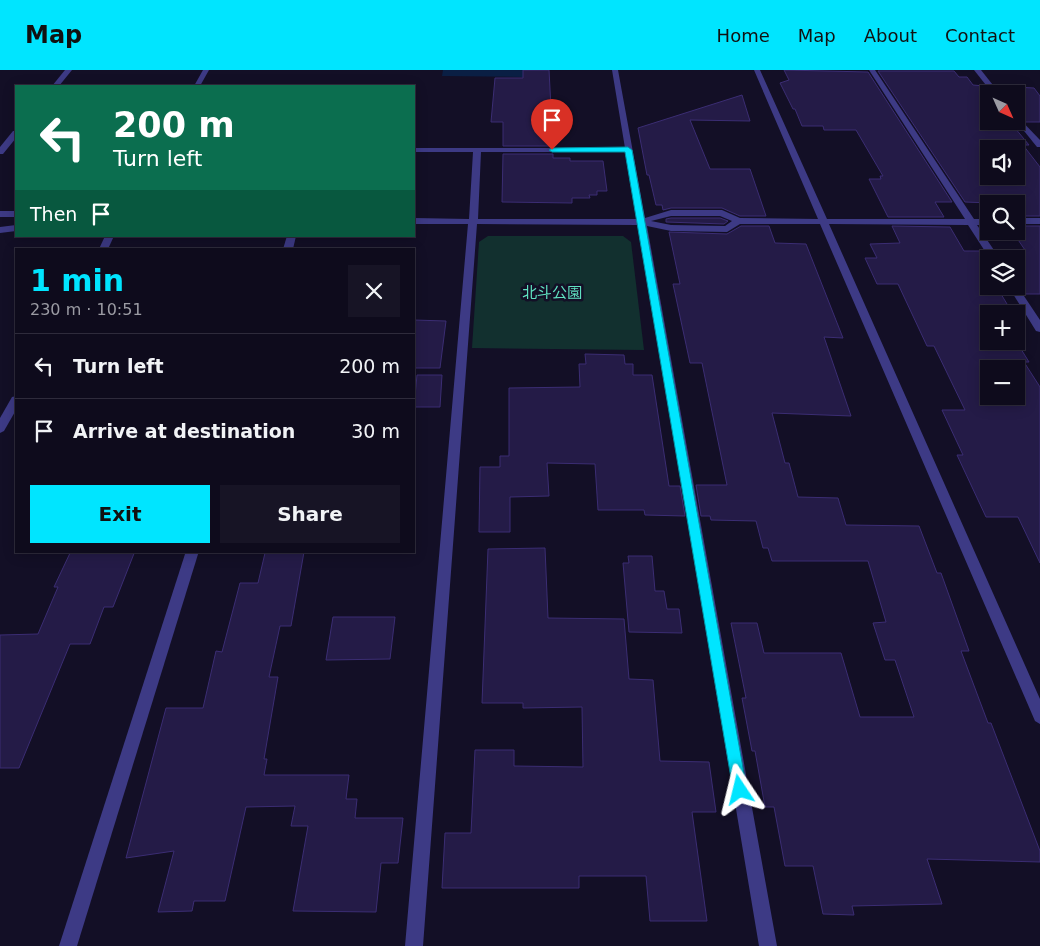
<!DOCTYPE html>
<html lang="en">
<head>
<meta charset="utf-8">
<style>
  :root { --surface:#0e0b1c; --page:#171425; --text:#f1f3f6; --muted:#9b9ba3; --line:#2e2b3b; --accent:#00e5ff }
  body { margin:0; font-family:"DejaVu Sans","Noto Sans JP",sans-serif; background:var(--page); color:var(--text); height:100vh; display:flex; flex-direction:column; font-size:19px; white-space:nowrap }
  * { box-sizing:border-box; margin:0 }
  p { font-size:16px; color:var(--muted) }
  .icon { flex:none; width:28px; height:28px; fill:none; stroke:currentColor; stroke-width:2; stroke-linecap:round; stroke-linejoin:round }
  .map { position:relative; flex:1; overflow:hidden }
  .panel { position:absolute; left:15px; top:178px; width:400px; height:305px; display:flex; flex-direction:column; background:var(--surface); border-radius:0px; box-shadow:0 2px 12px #0003,0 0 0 1px var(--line) }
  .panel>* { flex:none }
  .top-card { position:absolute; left:15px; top:15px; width:400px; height:152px; border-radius:0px; box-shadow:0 2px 12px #0003,0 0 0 1px var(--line); background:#0b6e4f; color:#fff; overflow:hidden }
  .needle { width:32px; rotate:135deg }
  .tools { position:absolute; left:980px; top:15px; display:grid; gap:10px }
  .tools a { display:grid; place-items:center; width:45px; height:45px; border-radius:0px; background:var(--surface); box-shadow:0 2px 12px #0003,0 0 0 1px var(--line); font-size:25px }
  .pin { position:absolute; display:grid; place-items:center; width:42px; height:42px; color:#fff; margin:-51px -21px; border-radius:50% 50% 50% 0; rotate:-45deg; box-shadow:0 0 5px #0007 }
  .pin .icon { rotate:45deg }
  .me { position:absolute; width:55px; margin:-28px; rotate:350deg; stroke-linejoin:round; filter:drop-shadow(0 0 4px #0008) }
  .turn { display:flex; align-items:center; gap:18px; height:105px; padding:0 15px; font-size:22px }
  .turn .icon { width:65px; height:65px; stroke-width:2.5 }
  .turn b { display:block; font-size:35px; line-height:42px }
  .then { display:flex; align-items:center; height:48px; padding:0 15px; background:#0003; gap:10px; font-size:19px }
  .round { display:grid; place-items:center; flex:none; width:52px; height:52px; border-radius:0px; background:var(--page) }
  .headline { display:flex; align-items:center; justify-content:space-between; height:85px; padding:0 15px }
  h1 { font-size:30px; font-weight:800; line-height:38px; color:var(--accent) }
  .action { display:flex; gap:10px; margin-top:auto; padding:10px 15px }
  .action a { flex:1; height:58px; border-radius:0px; background:var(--accent); color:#111; font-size:20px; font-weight:800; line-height:58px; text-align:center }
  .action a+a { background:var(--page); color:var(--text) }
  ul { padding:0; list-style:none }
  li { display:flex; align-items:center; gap:15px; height:65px; padding:0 15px; border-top:1px solid var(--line) }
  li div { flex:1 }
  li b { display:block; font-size:19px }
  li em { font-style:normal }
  header { display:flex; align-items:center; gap:30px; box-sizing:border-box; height:70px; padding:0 25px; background:var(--accent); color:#111 }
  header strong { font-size:24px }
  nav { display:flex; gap:28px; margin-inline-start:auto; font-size:18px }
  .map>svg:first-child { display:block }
  .green { fill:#12302f }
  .water { fill:#0a1f44 }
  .building { fill:#241b47; stroke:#3b2d73; fill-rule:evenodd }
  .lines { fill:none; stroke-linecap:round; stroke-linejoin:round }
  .street { fill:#3d3a85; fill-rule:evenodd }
  .route { fill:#00e5ff; stroke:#0095a6 }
  .labels { text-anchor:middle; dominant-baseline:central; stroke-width:5; stroke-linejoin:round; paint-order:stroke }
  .far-park-label { font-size:15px; fill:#5fe0c0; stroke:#130f26 }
</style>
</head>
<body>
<header>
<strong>Map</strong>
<nav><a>Home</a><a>Map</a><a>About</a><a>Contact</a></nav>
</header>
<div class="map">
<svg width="1040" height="876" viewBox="0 0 1040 876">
  <rect width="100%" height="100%" fill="#130f26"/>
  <polygon class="green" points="488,166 623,166 631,172 644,280 472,278 479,172"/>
  <polygon class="water" points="443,0 523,0 523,7 442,6"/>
  <g class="building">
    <polygon points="523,0 549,0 553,76 503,76 503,52 491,52 495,8 523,8"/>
    <polygon points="784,0 868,2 952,132 935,132 944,147 888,147 869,109 881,109 880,106 883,106 856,60 824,60 823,56 802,56 795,39 793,39 780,13 789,10"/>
    <path d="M878,1h76l5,6h8l6,8 11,1 6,8h-1v27h25l-4,1 19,23h-6l17,22v49h-24v-12l-51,-2zM989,79h27v27h-27z"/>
    <polygon points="996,16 1034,18 1040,26 1040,52 1025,52 1016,43 1016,24 1002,24"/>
    <polygon points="742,25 750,51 690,50 710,99 750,99 766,146 740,146 722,138 671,138 663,140 662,135 656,135 649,105 647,105 638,58"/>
    <polygon points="503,84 553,84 553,88 570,88 570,91 603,91 607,121 597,121 597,125 589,125 590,128 572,128 572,133 502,132"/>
    <polygon points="671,148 720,148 728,151 724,154 666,152 666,149"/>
    <polygon points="741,156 769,156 775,173 806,174 843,268 824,267 851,346 772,343 785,393 789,393 798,427 838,428 846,455 919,456 937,503 941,503 969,581 961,581 988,653 991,653 1040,781 1040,792 927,789 942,834 852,836 854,845 823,844 813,796 785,796 774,737 765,737 755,681 752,681 742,628 746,628 731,553 757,553 764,583 841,583 860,647 914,647 895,590 885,590 873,553 886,552 868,491 772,491 768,478 763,478 756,451 711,450 710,446 701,446 696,415 727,415 702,293 690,293 673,214 680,214 669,162 727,164"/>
    <path d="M892,156l58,1 14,24h18l7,9v26h17l5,8h-10l12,20h-24v27h27l13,21h-5l16,25v176l-22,-46h-32l-29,-62h6l-21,-45h23l-31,-64h-7l-29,-62h-21l-12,-26h12l-7,-14 30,-1zM989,299h27v27h-27z"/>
    <polygon points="1016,156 1040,156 1040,224 1025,224 1016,212 1016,189 1002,189 996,180 1025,180 1012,161 1016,161"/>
    <polygon points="414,250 446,251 440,298 414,298"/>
    <polygon points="585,284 624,285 625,294 633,294 633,305 652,305 669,416 680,416 685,446 645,445 644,440 598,440 595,394 547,393 549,426 510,427 510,462 479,462 480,397 500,397 500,386 509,386 509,318 580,317 579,294 586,294"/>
    <polygon points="417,305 442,305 440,337 414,337"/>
    <polygon points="545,478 548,548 624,549 629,609 653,610 660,691 709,692 716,742 692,742 707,851 650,851 646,806 579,806 579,818 442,818 445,763 471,763 475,680 514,680 514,696 583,697 582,637 523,638 523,633 482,633 488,479"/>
    <polygon points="71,481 135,481 113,537 104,537 90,574 70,574 19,698 0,698 0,565 38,564 58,517 54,517"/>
    <polygon points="304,482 291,556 280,556 269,607 278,607 264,689 267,689 264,705 349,705 346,729 357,729 355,748 403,748 398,793 381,793 376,842 293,841 308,756 291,756 295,736 246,737 225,831 194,831 192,841 158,842 174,781 126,788 166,638 203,638 216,581 222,582 240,513 258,513 265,483"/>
    <polygon points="628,486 652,486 655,521 664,521 667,539 679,539 682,563 629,562 623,493 629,493"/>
    <polygon points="333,547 395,547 390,589 326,590"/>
  </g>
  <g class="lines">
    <g class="street">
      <polygon points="65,0 72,0 59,16 52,16"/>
      <polygon points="203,0 209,0 200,16 194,16"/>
      <path d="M612,0h6l27,148 26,-8h51l18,8 78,1 -64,-149h6l67,149h138l-96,-149h6l99,149h15v6h-12l23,34h-10l-22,-34 -139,-1 211,475v25l-5,-3 -215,-497h-80l-13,8 -56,-1 -24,-5 130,720h-18l-121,-721 -161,-1 -54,722h-18l63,-722h-54v-6l55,1 4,-67h-59v-4h211zM481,82h144l12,67h-159zM671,146h49l12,5 -7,5 -54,-1 -20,-4z"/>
      <polygon points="974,0 981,0 1000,24 993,24"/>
      <polygon points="1016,45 1040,70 1040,77 1037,77 1016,51"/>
      <polygon points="13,61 16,61 16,68 3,84 0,84 0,77"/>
      <rect x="0" y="141" width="16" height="6"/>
      <rect x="1016" y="148" width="24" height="6"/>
      <polygon points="16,155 16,161 0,163 0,157"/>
      <polygon points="105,166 114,166 108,179 99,179"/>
      <polygon points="287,166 296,166 293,179 283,179"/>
      <polygon points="1016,214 1040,250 1040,262 1036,261 1008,216 1016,216"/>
      <polygon points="16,326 16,340 4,361 0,363 0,348 12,327"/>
      <polygon points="186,481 199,481 77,876 59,876"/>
    </g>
  </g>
  <polygon class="route" points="628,77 632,80 747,720 745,725 740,727 735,725 733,720 625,82 552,82 549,80 552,78"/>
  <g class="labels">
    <g class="far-park-label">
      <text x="552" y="223">北斗公園</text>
    </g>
  </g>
</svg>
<div class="tools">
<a><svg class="needle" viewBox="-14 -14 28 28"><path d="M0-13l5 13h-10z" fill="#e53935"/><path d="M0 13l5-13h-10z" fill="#9b9ba3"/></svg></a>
<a><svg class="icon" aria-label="sound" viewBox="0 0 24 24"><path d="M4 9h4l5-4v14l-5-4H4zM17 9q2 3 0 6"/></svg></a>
<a><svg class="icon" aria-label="search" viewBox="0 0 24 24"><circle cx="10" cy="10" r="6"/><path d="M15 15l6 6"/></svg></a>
<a><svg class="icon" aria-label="layers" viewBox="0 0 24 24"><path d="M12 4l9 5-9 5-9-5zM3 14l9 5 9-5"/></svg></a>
<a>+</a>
<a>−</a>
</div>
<div class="pin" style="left:552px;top:80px;background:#d93025"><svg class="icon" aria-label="arrive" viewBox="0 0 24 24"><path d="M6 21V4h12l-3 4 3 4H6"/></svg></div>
<svg class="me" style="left:740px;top:720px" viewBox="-20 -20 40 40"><path d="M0-17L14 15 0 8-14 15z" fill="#00e5ff" stroke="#fff" stroke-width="4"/></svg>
<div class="top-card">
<div class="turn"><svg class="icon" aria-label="left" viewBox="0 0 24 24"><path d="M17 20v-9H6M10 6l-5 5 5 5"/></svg><div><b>200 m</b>Turn left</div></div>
<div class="then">Then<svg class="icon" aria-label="arrive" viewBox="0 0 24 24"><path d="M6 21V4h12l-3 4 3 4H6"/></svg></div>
</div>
<section class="panel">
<div class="headline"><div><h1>1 min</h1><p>230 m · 10:51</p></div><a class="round"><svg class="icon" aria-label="close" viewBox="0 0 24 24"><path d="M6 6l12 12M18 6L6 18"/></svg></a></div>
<ul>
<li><svg class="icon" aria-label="left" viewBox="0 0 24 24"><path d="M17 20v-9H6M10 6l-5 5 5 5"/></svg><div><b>Turn left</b></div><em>200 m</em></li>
<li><svg class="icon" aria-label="arrive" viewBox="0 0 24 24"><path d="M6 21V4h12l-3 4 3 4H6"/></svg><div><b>Arrive at destination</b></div><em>30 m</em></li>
</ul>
<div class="action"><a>Exit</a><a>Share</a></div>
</section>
</div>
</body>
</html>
